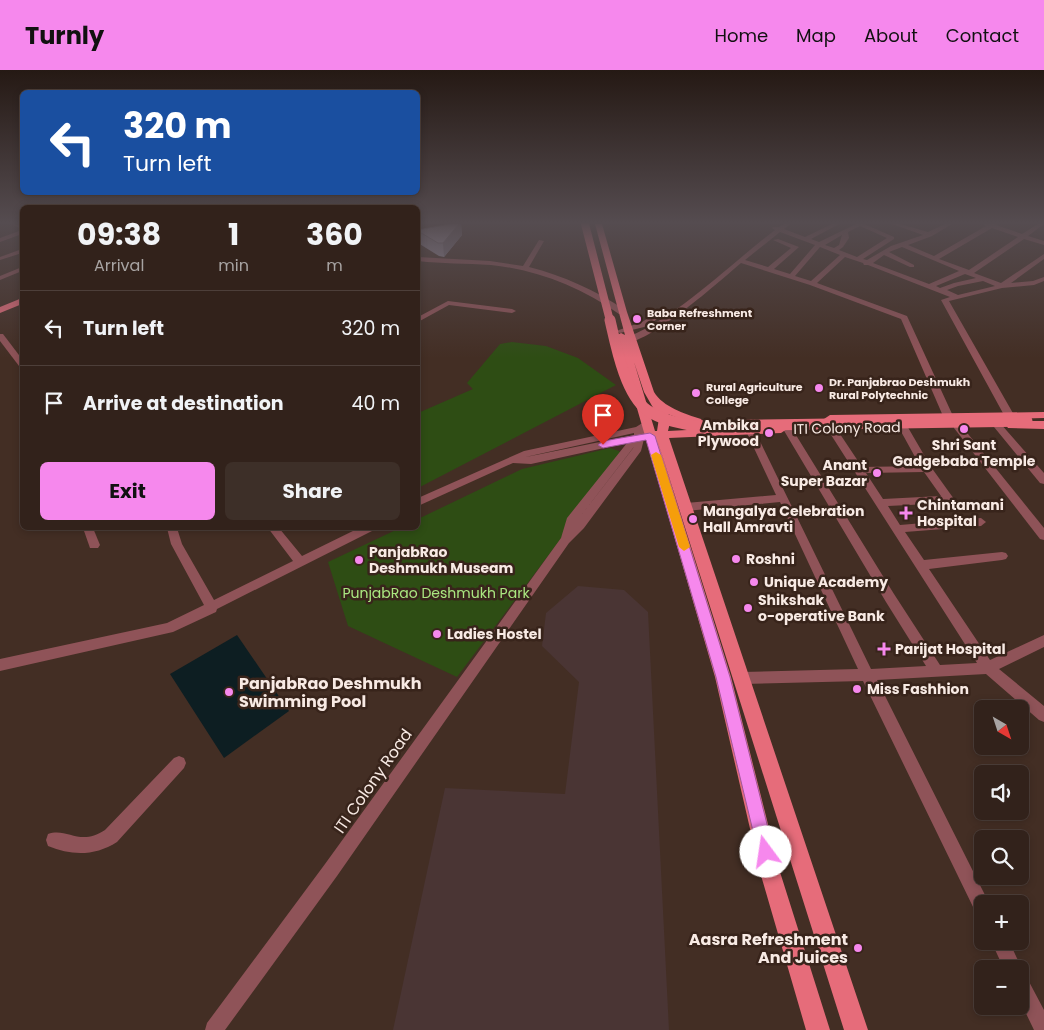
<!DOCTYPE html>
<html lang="en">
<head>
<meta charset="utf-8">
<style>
  :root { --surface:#32221b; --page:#3d2f28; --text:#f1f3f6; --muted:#a8a4a3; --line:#4d3f3a; --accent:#f688ed }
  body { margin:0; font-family:Poppins,sans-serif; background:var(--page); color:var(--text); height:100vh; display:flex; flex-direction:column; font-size:19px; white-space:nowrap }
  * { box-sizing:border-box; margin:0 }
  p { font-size:16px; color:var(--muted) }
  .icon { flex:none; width:28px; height:28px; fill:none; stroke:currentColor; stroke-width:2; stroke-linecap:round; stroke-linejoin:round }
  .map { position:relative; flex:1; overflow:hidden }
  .side { position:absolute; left:20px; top:135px; width:400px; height:325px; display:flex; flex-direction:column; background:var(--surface); border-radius:8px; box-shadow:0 2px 8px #0003,0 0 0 1px var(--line) }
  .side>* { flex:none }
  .guide { position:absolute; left:20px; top:20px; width:400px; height:105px; border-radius:8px; box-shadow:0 2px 8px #0003,0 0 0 1px var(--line); background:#1a4fa0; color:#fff; overflow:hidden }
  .needle { width:32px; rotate:141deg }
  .fabs { position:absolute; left:974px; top:630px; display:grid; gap:10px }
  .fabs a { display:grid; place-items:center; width:55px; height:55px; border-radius:8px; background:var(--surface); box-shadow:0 2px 8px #0003,0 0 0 1px var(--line); font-size:25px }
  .pin { position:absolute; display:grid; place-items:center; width:42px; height:42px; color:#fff; margin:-51px -21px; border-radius:50% 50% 50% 0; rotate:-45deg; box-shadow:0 0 5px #0007 }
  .pin .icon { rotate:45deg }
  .me { position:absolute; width:55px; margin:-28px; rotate:346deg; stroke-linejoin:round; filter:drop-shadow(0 0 4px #0008) }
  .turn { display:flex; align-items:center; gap:18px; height:105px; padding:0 20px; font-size:22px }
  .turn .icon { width:65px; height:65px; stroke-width:2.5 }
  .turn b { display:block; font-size:35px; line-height:42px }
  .eta { display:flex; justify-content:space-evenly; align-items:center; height:85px; text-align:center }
  .eta b { font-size:30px; font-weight:700; line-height:35px }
  .button { display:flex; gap:10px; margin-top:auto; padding:10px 20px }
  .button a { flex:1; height:58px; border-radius:8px; background:var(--accent); color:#111; font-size:20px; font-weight:700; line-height:58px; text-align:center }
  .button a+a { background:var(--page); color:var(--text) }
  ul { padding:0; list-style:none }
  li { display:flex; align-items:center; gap:15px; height:75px; padding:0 20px; border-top:1px solid var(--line) }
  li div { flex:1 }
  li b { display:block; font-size:19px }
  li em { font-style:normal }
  header { display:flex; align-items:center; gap:30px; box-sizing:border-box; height:70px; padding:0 25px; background:var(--accent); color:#111 }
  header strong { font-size:24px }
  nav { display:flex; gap:28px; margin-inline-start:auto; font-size:18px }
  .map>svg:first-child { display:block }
  .medical { fill:#4a3534 }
  .green { fill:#2e4d14 }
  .water { fill:#0d1e22 }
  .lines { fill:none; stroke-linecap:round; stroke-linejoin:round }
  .minor { fill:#8f5358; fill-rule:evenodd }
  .major { fill:#e66c7a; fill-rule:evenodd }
  .major-bridge-far1 { stroke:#e66c7a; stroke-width:8 }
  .major-bridge { stroke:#e66c7a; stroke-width:11 }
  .wall { fill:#a49db2 }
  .shaded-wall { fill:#867f91 }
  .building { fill:#bfb6cf; stroke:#867f91 }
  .route { fill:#f688ed; stroke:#a0589a }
  .slow { fill:#f59e0b }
  .poi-dot { fill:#f688ed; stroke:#38241b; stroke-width:2 }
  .labels { text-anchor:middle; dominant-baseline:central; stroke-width:5; stroke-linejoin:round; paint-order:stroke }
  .far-poi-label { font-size:11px; font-weight:bold; fill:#f8eae4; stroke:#38241b; text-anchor:start }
  .poi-label { font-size:14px; font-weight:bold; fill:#f8eae4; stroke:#38241b; text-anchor:start }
  .street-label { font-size:14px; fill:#f8eae4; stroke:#38241b }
  .park-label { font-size:14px; fill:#aae780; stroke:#38241b }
  .near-poi-label { font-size:16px; font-weight:bold; fill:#f8eae4; stroke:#38241b; text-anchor:start }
  .near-street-label { font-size:16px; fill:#f8eae4; stroke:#38241b }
</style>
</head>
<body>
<header>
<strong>Turnly</strong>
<nav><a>Home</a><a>Map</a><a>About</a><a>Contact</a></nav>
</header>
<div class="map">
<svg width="1044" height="960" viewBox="0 0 1044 960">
  <rect width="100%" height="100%" fill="#432e24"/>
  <polygon class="medical" points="578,516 624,520 648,542 669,960 393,960 445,718 565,724 579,612 542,576 546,543"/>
  <g class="green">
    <polygon points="512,272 546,276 578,288 616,315 418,418 418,343 473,319 467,313 500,274"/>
    <polygon points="610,378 619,381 623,386 457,607 348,556 328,492 400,458 418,458 418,449 522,399"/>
  </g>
  <polygon class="water" points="237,565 289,641 224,688 170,604"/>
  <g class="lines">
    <g class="minor">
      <polygon points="12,154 22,155 22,159 13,155"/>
      <path d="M784,154h6l-6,5 21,8 27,-13h7l-28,15 8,3 37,-18h8l30,13v2l-31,20 4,1 24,-14 32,-11 -31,-11h8l28,8 17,-8h7l-20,12 -24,9 26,11 52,-30 -3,-2h14l-1,1 26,9 16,-10h6l-16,12 16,5v4l-20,-6 -50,34 27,10 43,-29v5l-33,24 22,-2 11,-4v4l-10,4 -32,3 -53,13 65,114 -2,2h-6l-2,-2 -63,-115 9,-3 -82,-32h-4l-1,-2 -18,-6 -28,26 90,33 46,100 -2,2h-6l-2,-2 -42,-97 -91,-34 -69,-22c-21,18 -95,84 -121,81v-4c53,-18 110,-76 155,-110l-3,-2 1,-1h6zM860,156l27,12 -30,19 -18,-7 4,-3 6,-9 -1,-6zM992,158l26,9 -49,33 -30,-11zM780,162l35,13 -25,29 -16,-5 25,-22 -21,-8 -5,1 18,8 -23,19 -23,-7zM842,165l-3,10 -5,3 -9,-3zM820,177l20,8 -29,26 -16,-5zM902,177l57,24 -30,13 -56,-21 11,-8 26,12h4v-2l-25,-13zM965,204l11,4 -22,5 -14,5 -4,-2zM983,211l12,5 -37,9 -11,-5 11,-4z"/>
      <polygon points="22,160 22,164 0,172 0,168"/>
      <path d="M539,170l5,1 -15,26c35,9 66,23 96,43v4h-6c-39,-27 -81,-44 -128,-49 -25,-2 -49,-1 -73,-4v-4l72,4 33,5z"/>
      <polygon points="22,179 22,183 0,190 0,187"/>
      <polygon points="22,197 22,201 0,210 0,206"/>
      <polygon points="448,231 512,239 516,241 512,243 449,235 418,252 418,247"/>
      <polygon points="650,247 657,249 648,256 620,263 616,261 642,252"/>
      <polygon points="0,264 3,264 22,289 22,296 19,296 0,271"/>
      <path d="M644,352l5,3 -5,5v3l6,3 -6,3 -3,12 -57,77 -15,15 -232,333 -112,154h-20l2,-7 118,-159 236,-326 6,-20 60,-75 -96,21 -18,-1 -95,43v-8l106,-47 112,-24zM634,363v2l-108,22 4,-1zM634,377l-1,1 -57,74z"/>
      <polygon points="997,352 1000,353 1044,403 1044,414 1040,413 994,357 992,355"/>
      <path d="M903,353l3,1 25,43 23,32 -5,4 -61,3 12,19 81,-7 5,4 -5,4 -76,6 19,28 78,-8 4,1 2,3 -2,3 -4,1 -73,9 61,91 54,-25v12l-45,22 45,37v16l-5,-2 -53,-46 -109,6 111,221 1,3h-7v11l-6,-2 -113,-232 -121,3 -5,-2 -2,-4 2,-4 5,-2 116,-3 -78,-167 -94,9 -5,-4 5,-4 90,-8 -30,-64 5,-3 3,1 117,240 55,-3 -40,-64 -103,-173 2,-2h6l103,167 46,71 37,-2 -151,-236 2,-2h6l28,42 58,-1 -22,-40zM924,402l17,24 -58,3 -17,-26z"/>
      <polygon points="957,353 960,354 1044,458 1044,470 1040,469 954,358 954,354"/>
      <polygon points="83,458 93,458 100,475 98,478 90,478"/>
      <polygon points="167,458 177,458 182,474 214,530 293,491 268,458 279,458 302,486 359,458 373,458 372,461 217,539 216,542 173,562 0,601 0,589 167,553 204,535 171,474"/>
      <path d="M179,686l5,2 2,5 -2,5 -67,74c-22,14 -45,14 -69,4l-2,-6 2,-6c19,-7 32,13 57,-4l69,-72z"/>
      <polygon points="991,871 1009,871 1022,899 1020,903 1026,906 1044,940 1044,960 1034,960 1020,931 1020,899 1004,899"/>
    </g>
    <g class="major">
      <path d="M595,154h7l25,88 27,80c9,15 31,22 47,27l2,3 -6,4 -29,-12 3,4 -3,13 113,-6 6,4 -6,4 -112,5 199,592h-24l-187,-591 74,238 49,195 50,158h-24l-46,-158 -45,-195 -99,-341 5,-3 4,2zM634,292l10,30 15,26 -2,13h-2z"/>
      <polygon points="22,228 22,234 0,243 0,237"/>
      <polygon points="1044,342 1044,348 830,353 824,349 830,345"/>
      <polygon points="1012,351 1044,351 1044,359 1008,358 1006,355 1008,352"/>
    </g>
    <polyline class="major-bridge-far1" points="585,154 610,251"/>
    <path class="major-bridge" d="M610,250c6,26 15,74 37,90 14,10 32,13 48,16l332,-5"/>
  </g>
  <polygon class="wall" points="450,154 461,154 462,165 444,187 439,186 418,173 418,160"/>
  <polygon class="shaded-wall" points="459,154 461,154 462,165 444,187 443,173"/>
  <polygon class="building" points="450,154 459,154 443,173 438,173 418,161 418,160"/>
  <linearGradient id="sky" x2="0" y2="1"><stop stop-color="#251914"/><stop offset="0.53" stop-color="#554c50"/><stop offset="1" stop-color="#554c50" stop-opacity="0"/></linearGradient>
  <rect width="1044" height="288" fill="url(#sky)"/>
  <polygon class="route" points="650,363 655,366 730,607 774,782 771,788 766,790 760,788 758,782 716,607 646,370 603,378 598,375 603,371"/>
  <polygon class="slow" points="656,382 661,385 690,477 684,481 679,477 651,385"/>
  <g class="poi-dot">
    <circle cx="637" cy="249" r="5"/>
    <circle cx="819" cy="318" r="5"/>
    <circle cx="696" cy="323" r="5"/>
    <circle cx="964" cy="359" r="5"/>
    <circle cx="769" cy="363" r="5"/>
    <circle cx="877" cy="403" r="5"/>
    <path d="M903.5 435.5h5v5h5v5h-5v5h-5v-5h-5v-5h5z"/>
    <circle cx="693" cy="449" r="5"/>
    <circle cx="736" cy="489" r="5"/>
    <circle cx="359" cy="490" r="5"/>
    <circle cx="754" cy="512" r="5"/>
    <circle cx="748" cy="538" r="5"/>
    <circle cx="437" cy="564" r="5"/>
    <path d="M881.5 571.5h5v5h5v5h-5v5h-5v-5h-5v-5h5z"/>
    <circle cx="857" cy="619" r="5"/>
    <circle cx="229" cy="622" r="5"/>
    <circle cx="858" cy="878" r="5"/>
  </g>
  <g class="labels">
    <g class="far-poi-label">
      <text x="647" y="243">Baba Refreshment<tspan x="647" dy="13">Corner</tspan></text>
      <text x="829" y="312">Dr. Panjabrao Deshmukh<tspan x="829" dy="13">Rural Polytechnic</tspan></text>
      <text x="706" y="317">Rural Agriculture<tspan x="706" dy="13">College</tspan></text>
    </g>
    <g class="poi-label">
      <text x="759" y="355" text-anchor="end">Ambika<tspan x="759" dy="16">Plywood</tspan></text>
      <text x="964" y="375" text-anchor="middle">Shri Sant<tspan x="964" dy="16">Gadgebaba Temple</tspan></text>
      <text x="867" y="395" text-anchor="end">Anant<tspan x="867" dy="16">Super Bazar</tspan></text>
      <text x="917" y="435">Chintamani<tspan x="917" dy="16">Hospital</tspan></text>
      <text x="703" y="441">Mangalya Celebration<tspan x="703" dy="16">Hall Amravti</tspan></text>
      <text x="369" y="482">PanjabRao<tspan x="369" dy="16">Deshmukh Museam</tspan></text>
      <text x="746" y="489">Roshni</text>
      <text x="764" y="512">Unique Academy</text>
      <text x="758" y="530">Shikshak<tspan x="758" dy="16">o-operative Bank</tspan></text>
      <text x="447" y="564">Ladies Hostel</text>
      <text x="895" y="579">Parijat Hospital</text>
      <text x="867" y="619">Miss Fashhion</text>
    </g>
    <g class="street-label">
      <text transform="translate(847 358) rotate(-1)">ITI Colony Road</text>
    </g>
    <g class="park-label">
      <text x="436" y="523">PunjabRao Deshmukh Park</text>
    </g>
    <g class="near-poi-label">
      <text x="239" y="613">PanjabRao Deshmukh<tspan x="239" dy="18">Swimming Pool</tspan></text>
      <text x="848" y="869" text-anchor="end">Aasra Refreshment<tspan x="848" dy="18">And Juices</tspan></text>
    </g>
    <g class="near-street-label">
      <text transform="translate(373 711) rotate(-55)">ITI Colony Road</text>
    </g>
  </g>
</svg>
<div class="fabs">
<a><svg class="needle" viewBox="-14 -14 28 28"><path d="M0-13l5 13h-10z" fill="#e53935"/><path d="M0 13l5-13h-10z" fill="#a8a4a3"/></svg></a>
<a><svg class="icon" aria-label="sound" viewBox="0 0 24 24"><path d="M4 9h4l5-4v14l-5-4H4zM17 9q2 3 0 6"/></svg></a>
<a><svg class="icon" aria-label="search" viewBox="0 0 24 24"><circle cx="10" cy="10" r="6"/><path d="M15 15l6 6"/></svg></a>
<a>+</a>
<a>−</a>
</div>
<div class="pin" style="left:603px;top:375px;background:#d93025"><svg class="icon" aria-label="arrive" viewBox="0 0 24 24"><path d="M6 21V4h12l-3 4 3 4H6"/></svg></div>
<svg class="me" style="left:766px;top:782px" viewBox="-20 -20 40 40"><circle r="19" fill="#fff"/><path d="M0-13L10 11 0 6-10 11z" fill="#f688ed"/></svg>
<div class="guide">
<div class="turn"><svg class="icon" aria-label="left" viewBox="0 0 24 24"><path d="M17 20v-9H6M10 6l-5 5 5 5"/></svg><div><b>320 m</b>Turn left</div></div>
</div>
<section class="side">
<div class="eta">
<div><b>09:38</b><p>Arrival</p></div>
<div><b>1</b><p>min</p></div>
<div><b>360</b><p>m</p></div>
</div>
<ul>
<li><svg class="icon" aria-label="left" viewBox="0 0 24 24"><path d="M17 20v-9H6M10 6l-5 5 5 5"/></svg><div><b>Turn left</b></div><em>320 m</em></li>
<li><svg class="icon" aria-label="arrive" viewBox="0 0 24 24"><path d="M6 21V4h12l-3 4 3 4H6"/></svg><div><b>Arrive at destination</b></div><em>40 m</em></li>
</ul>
<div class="button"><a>Exit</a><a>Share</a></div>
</section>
</div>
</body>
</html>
